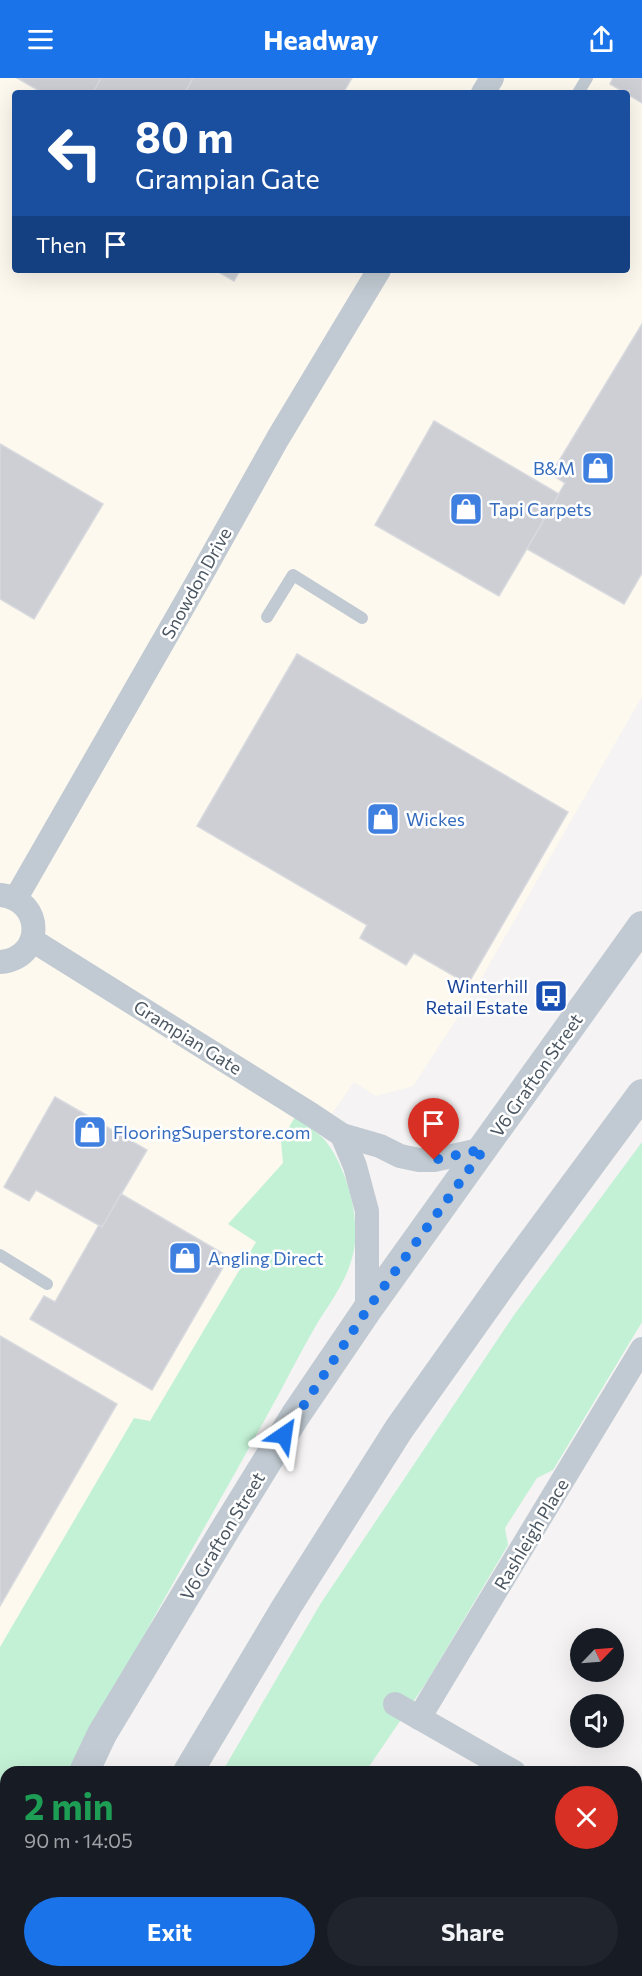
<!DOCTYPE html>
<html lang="en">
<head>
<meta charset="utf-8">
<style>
  :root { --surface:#171b24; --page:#20242c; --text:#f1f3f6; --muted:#9ea1a6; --accent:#1a73e8 }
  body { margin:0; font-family:Commissioner,sans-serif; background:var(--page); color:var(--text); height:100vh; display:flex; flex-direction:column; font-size:22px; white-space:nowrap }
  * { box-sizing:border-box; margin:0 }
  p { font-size:20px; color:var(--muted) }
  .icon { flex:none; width:33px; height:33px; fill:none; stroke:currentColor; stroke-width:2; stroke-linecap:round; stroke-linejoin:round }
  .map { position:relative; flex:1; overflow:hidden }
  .details { position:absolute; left:0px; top:1688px; width:642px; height:212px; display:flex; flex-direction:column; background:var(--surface); border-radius:18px 18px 0 0; box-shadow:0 6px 24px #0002 }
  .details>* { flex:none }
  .banner { position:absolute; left:12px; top:12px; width:618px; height:183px; border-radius:6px; box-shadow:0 6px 24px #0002; background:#1a4fa0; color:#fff; overflow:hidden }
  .needle { width:39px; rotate:65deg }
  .fabs { position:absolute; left:570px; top:1550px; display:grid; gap:12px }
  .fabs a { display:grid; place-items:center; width:54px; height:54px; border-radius:50%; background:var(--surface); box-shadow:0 6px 24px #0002; font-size:30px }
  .pin { position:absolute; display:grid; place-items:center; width:51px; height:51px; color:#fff; margin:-62px -26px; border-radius:50% 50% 50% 0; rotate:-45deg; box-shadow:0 0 6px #0007 }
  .pin .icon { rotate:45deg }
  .me { position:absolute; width:66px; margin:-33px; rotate:32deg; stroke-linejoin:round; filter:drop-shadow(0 0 4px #0008) }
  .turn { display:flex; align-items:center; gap:21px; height:126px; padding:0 24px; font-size:27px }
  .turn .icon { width:78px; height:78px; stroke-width:2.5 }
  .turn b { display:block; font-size:42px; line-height:51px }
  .then { display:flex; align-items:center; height:57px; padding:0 24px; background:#0003; gap:12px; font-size:22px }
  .round { display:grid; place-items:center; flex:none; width:63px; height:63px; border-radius:32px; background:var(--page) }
  .headline { display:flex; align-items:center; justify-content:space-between; height:102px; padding:0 24px }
  h1 { font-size:36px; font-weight:700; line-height:45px; color:#1e9e55 }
  .action { display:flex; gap:12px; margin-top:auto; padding:12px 24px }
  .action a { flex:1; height:69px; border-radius:36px; background:var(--accent); color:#fff; font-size:24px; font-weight:700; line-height:69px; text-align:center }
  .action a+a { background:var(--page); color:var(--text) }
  header { display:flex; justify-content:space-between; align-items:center; height:78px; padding:0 24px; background:var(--accent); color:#fff; font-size:27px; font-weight:700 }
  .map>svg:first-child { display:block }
  .commercial { fill:#fdf9ef; fill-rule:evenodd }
  .green { fill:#c3f1d5 }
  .building { fill:#cdcfd5; stroke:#d7d9de; stroke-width:1.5 }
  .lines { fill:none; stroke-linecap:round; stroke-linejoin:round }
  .service { stroke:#c1cad2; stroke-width:12 }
  .minor { stroke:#c1cad2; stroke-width:24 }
  .tertiary { stroke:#c1cad2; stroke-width:30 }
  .route { stroke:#1a73e8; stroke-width:10; stroke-dasharray:0 18 }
  .labels { text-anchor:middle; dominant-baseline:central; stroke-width:5; stroke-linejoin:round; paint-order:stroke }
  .shop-label { font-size:18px; fill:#366cbe; stroke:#fff; text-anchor:start }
  .street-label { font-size:18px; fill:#4a5661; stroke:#fff }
  .transit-label { font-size:18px; fill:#164399; stroke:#fff; text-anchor:end }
</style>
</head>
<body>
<header><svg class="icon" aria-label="menu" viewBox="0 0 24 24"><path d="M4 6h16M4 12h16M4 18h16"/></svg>Headway<svg class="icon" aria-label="share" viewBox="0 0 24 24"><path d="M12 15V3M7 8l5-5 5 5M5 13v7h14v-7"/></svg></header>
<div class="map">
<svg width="642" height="1898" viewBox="0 0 642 1898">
  <rect width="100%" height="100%" fill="#f5f3f3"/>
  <path class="commercial" d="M0,0h642v618l-173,304 -56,86 -37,10 -22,-14 -72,103 3,32 -285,485zM15,15h612v177h-612z"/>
  <g class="green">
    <path d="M295,1039c9,7 21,14 29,22 22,26 38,81 29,115 -6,26 -21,46 -35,68 -13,22 -25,45 -37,68 -69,127 -144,251 -208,381l-67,1v143l-6,14v-282l134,-229 16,3 106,-179 -28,-18 55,-61 -2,-22z"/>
    <polygon points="642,1064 642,1244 553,1392 537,1400 505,1450 508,1467 428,1602 366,1693 222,1694 321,1525 514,1237"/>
    <polygon points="111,1893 238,1893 235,1898 108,1898"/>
  </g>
  <g class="building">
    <polygon points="17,0 101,0 93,15 43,15"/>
    <polygon points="101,0 193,0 185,15 93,15"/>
    <polygon points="193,0 352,0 343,15 185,15"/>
    <polygon points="613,0 642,0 642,25 610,6"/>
    <polygon points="215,192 240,192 234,203"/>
    <polygon points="642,246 642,495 624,526 527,471 565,405 551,396"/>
    <polygon points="434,343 559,416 499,518 375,447"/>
    <polygon points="0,366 103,426 34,541 0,521"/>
    <polygon points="297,576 568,734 468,906 414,875 406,887 360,860 367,847 197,748"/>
    <polygon points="55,1019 147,1072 102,1149 36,1112 29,1123 4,1109"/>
    <polygon points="121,1116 229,1179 152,1312 30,1241 44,1218 55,1224 99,1147 102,1149"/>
    <polygon points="0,1258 117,1326 0,1528"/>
  </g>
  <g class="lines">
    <g class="service">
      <polyline points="578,15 587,0"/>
      <polyline points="267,539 293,497 362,540"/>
      <polyline points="0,1177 47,1206"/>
    </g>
    <g class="minor">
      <polyline points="483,15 492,0"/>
      <polyline points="16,820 199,501 278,360 379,192"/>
      <polyline points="32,862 312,1037 342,1057 380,1068 400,1078 419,1082 434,1082 484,1071"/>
      <path d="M0,884c45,-4 44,-62 1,-67"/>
      <polyline points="342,1057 355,1088 367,1133 367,1232"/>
      <polyline points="395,1626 514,1694"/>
      <polyline points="419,1640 642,1271"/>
      <polyline points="636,1778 642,1767"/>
      <polyline points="250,1898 253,1893"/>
      <polyline points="567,1898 569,1893"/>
    </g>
    <g class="tertiary">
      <polyline points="84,1694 102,1656 226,1450 295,1338 367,1232 642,848"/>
      <polyline points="188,1694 287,1528 399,1351 509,1196 642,1016"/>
      <polyline points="0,1874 6,1859"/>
      <polyline points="82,1898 84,1893"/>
    </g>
  </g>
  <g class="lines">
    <polyline class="route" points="284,1357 367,1232 484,1071 434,1082"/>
  </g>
  <defs>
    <symbol id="shop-square" viewBox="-11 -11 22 22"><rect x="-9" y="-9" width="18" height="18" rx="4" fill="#3f7fe0" stroke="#fff"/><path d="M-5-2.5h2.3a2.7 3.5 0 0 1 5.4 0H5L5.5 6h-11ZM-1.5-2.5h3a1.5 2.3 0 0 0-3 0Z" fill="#fff"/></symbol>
    <symbol id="bus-square" viewBox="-11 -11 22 22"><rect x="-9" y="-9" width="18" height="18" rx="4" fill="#1a4fb4" stroke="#fff"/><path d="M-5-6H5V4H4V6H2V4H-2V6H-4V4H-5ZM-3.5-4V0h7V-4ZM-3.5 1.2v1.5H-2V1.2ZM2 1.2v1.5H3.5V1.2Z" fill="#fff"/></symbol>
  </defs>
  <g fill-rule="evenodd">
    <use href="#shop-square" x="579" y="371" width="38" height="38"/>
    <use href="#shop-square" x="447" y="412" width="38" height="38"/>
    <use href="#shop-square" x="364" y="722" width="38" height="38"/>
    <use href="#bus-square" x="532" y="899" width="38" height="38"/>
    <use href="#shop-square" x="71" y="1035" width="38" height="38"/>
    <use href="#shop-square" x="166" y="1161" width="38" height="38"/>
  </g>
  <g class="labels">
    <g class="shop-label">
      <text x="575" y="390" text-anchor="end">B&amp;M</text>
      <text x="489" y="431">Tapi Carpets</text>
      <text x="406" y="741">Wickes</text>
      <text x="113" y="1054">FlooringSuperstore.com</text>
      <text x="208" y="1180">Angling Direct</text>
    </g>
    <g class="street-label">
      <text transform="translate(196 505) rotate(-61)">Snowdon Drive</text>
      <text transform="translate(188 959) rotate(32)">Grampian Gate</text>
      <text transform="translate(536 997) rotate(-55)">V6 Grafton Street</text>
      <text transform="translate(531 1456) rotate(-59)">Rashleigh Place</text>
      <text transform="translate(222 1458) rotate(-59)">V6 Grafton Street</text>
    </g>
    <g class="transit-label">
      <text x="528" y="908">Winterhill<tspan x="528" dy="21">Retail Estate</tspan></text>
    </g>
  </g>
</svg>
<div class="fabs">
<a><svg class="needle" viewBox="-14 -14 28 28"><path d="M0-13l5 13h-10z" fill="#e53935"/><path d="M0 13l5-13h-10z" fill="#9ea1a6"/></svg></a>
<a><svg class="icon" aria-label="sound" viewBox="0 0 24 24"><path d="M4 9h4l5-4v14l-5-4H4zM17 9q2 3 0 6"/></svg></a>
</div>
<div class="pin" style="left:434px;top:1082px;background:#d93025"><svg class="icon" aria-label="arrive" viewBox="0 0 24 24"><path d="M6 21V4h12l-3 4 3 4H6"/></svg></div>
<svg class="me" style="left:284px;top:1357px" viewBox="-20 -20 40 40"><path d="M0-17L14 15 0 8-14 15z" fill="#1a73e8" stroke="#fff" stroke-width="4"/></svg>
<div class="banner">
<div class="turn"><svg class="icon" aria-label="left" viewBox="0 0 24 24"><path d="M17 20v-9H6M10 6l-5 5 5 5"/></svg><div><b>80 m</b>Grampian Gate</div></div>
<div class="then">Then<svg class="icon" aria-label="arrive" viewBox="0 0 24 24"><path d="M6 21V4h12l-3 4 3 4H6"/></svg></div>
</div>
<section class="details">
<div class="headline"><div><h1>2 min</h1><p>90 m · 14:05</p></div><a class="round" style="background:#d93025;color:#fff"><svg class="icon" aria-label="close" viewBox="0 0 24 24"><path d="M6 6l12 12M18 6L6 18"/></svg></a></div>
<div class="action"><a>Exit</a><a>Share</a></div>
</section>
</div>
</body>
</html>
